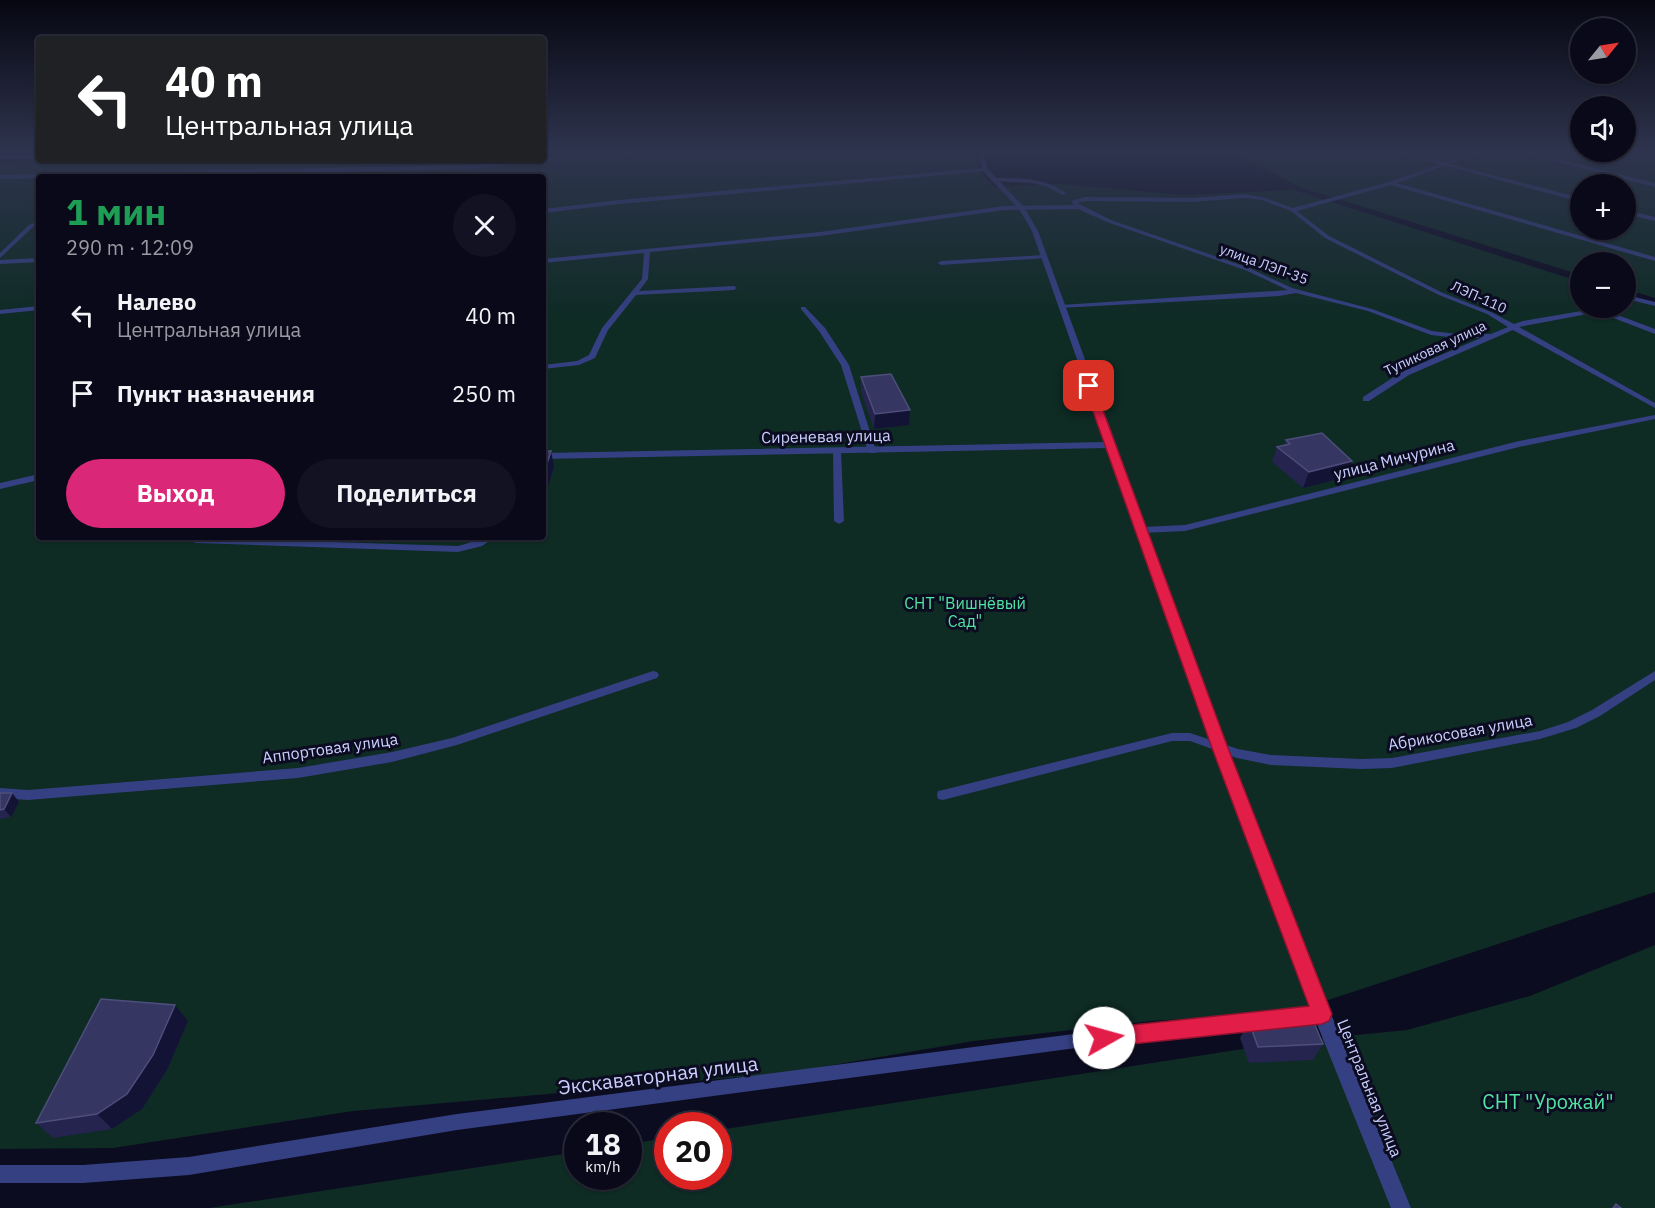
<!DOCTYPE html>
<html lang="ru">
<head>
<meta charset="utf-8">
<style>
  :root { --surface:#090919; --page:#121222; --text:#f1f3f6; --muted:#999aa2; --line:#292a38; --accent:#db2777 }
  body { margin:0; font-family:"IBM Plex Sans",sans-serif; background:var(--page); color:var(--text); height:100vh; display:flex; flex-direction:column; font-size:22px; white-space:nowrap }
  * { box-sizing:border-box; margin:0 }
  p { font-size:20px; color:var(--muted) }
  .icon { flex:none; width:33px; height:33px; fill:none; stroke:currentColor; stroke-width:2; stroke-linecap:round; stroke-linejoin:round }
  .map { position:relative; flex:1; overflow:hidden }
  .details { position:absolute; left:36px; top:174px; width:510px; height:366px; display:flex; flex-direction:column; background:var(--surface); border-radius:6px; box-shadow:0 2px 4px #0004,0 0 0 2px var(--line) }
  .details>* { flex:none }
  .guide { position:absolute; left:36px; top:36px; width:510px; height:126px; border-radius:6px; box-shadow:0 2px 4px #0004,0 0 0 2px var(--line); background:#202124; color:#fff; overflow:hidden }
  .needle { width:39px; rotate:60deg }
  .controls { position:absolute; left:1570px; top:18px; display:grid; gap:12px }
  .controls a { display:grid; place-items:center; width:66px; height:66px; border-radius:50%; background:var(--surface); box-shadow:0 2px 4px #0004,0 0 0 2px var(--line); font-size:30px }
  .speed { position:absolute; left:564px; top:1112px; display:flex; gap:12px; font-size:30px; font-weight:700; text-align:center }
  .speed>* { display:grid; place-content:center; width:78px; height:78px; border-radius:50%; background:var(--surface); box-shadow:0 2px 4px #0004,0 0 0 2px var(--line); line-height:1 }
  .speed small { font-size:15px; font-weight:400 }
  .speed .limit { border:9px solid #d22; background:#fff; color:#111 }
  .pin { position:absolute; display:grid; place-items:center; width:51px; height:51px; color:#fff; margin:-26px; border-radius:12px; box-shadow:0 3px 9px #0006 }
  .me { position:absolute; width:66px; margin:-33px; rotate:83deg; stroke-linejoin:round; filter:drop-shadow(0 0 4px #0008) }
  .turn { display:flex; align-items:center; gap:21px; height:126px; padding:0 30px; font-size:27px }
  .turn .icon { width:78px; height:78px; stroke-width:2.5 }
  .turn b { display:block; font-size:42px; line-height:51px }
  .round { display:grid; place-items:center; flex:none; width:63px; height:63px; border-radius:32px; background:var(--page) }
  .headline { display:flex; align-items:center; justify-content:space-between; height:102px; padding:0 30px }
  h1 { font-size:36px; font-weight:800; line-height:45px; color:#1e9e55 }
  .action { display:flex; gap:12px; margin-top:auto; padding:12px 30px }
  .action a { flex:1; height:69px; border-radius:36px; background:var(--accent); color:#fff; font-size:24px; font-weight:800; line-height:69px; text-align:center }
  .action a+a { background:var(--page); color:var(--text) }
  ul { padding:0; list-style:none }
  li { display:flex; align-items:center; gap:18px; height:78px; padding:0 30px }
  li div { flex:1 }
  li b { display:block; font-size:22px }
  li em { font-style:normal }
  .map>svg:first-child { display:block }
  .green { fill:#0e2b24; fill-rule:evenodd }
  .lines { fill:none; stroke-linecap:round; stroke-linejoin:round }
  .service { fill:#344082; fill-rule:evenodd }
  .minor { fill:#344082; fill-rule:evenodd }
  .wall { fill:#24244f }
  .shaded-wall { fill:#131335 }
  .building { fill:#363662; stroke:#4d4e7b; stroke-width:1.5 }
  .route { fill:#e11d48; stroke:#92132f; stroke-width:1.5 }
  .labels { text-anchor:middle; dominant-baseline:central; stroke-width:6; stroke-linejoin:round; paint-order:stroke }
  .far-street-label { font-size:14px; fill:#cbcfff; stroke:#0c0c21 }
  .street-label { font-size:16px; fill:#cbcfff; stroke:#0c0c21 }
  .park-label { font-size:16px; fill:#52e4a3; stroke:#0c0c21 }
  .near-street-label { font-size:20px; fill:#cbcfff; stroke:#0c0c21 }
  .near-park-label { font-size:20px; fill:#52e4a3; stroke:#0c0c21 }
</style>
</head>
<body>
<div class="map">
<svg width="1655" height="1208" viewBox="0 0 1655 1208">
  <rect width="100%" height="100%" fill="#0c0c21"/>
  <g class="green">
    <path d="M543,151h441l-5,2 -1,18 16,16 64,-3 125,11 111,-5 287,92v26h45v-12l29,10v586l-363,120 -141,9 -177,20 -188,32 -433,38 -240,37 -113,1v-985l129,-5h414zM39,177h504v360h-504z"/>
    <path d="M1230,151h425v147l-29,-9v-27h-45v13l-281,-88zM1581,184h45v46h-45z"/>
    <polygon points="1655,945 1655,1208 209,1208 577,1152 578,1176 628,1176 629,1144 667,1138 668,1176 718,1176 719,1130 1295,1041 1407,1030 1530,996"/>
  </g>
  <g class="lines">
    <g class="service">
      <polygon points="647,151 669,151 467,169 0,179 0,175 467,165"/>
      <path d="M1477,151h8l-88,32 258,74v4l-264,-76 -94,26 32,25 114,57 48,19 23,12 9,-3 76,-13 56,21v5l-57,-22 -79,15 136,76v5l-142,-78 -104,45 -40,26h-6v-4l40,-26 78,-33h-24l-26,-3 -63,-24 -72,-18 -17,3 -220,12v-2l2,-1 227,-15 -43,-20 -138,-48 -29,-13 -74,1 -184,26 -170,16 -2,27 -9,12 95,-5 3,2 -3,2 -98,5 -28,35 -13,28 -16,7 -36,4v-4l34,-4 12,-6 13,-27 40,-49 2,-26 -101,10v-4l277,-27 184,-26 70,-1 -3,-4 14,-4 106,1 54,-4 20,4 28,10 96,-26zM1245,198l17,2 29,11 34,27 114,57 48,19 21,13 -17,7h-34l-25,-3 -60,-22 -80,-21 -43,-20 -138,-48 -34,-17 8,-2 106,1z"/>
      <polygon points="985,168 987,171 619,204 543,213 543,209 619,200"/>
      <path d="M995,178c25,0 51,0 72,16l-5,1 -16,-9 -15,-3 -38,-2z"/>
      <polygon points="39,221 39,225 33,227 0,258 0,253 29,225"/>
      <polygon points="1044,255 1047,257 1046,258 941,265 938,263 941,261"/>
      <polygon points="39,258 39,262 0,264 0,260"/>
      <polygon points="1635,297 1655,302 1655,306 1635,301 1626,302 1626,298"/>
      <polygon points="39,306 39,310 0,314 0,310"/>
      <polygon points="801,307 805,307 825,328 849,365 876,451 875,453 869,453 868,451 841,365 819,331 801,309"/>
      <polygon points="1655,415 1655,419 1519,447 1185,531 1142,533 1137,530 1142,527 1185,525 1519,441"/>
      <polygon points="837,448 841,451 844,521 839,524 834,521 833,451"/>
      <path d="M177,537l281,9c13,-3 24,-9 37,-9l-13,9 -24,6 -261,-9 -18,-4z"/>
      <polygon points="653,671 657,672 659,675 657,678 457,745 392,762 298,778 28,800 0,798 0,788 28,790 298,768 392,752 452,738"/>
      <polygon points="1655,671 1655,680 1600,716 1576,728 1540,739 1392,768 1361,769 1271,765 1237,758 1190,741 1172,741 943,800 938,799 937,795 938,791 943,790 1172,733 1190,733 1238,749 1271,755 1361,759 1392,758 1540,731 1568,722 1592,710"/>
      <polygon points="1322,1007 1327,1009 1330,1014 1327,1019 1322,1021 1151,1038 457,1130 189,1175 83,1183 0,1183 0,1165 83,1165 189,1157 457,1114 1151,1024"/>
    </g>
    <g class="minor">
      <polygon points="982,151 989,151 984,155 988,169 1024,207 1038,231 1227,748 1331,1014 1411,1208 1391,1208 1313,1014 1213,748 1108,448 543,459 543,453 1106,442 1032,231 1019,209 983,171 978,155"/>
      <polygon points="1391,151 1401,151 1581,198 1581,202"/>
      <polygon points="1514,151 1524,151 1655,183 1655,187"/>
      <rect x="0" y="155" width="39" height="4"/>
      <polygon points="1626,210 1655,217 1655,221 1626,214"/>
      <polygon points="39,474 39,480 0,489 0,483"/>
    </g>
  </g>
  <g class="wall">
    <polygon points="861,377 910,410 909,425 874,429 861,392"/>
    <polygon points="1286,440 1352,461 1346,477 1303,488 1272,462 1277,447 1284,446"/>
    <polygon points="543,452 554,467 548,486 543,486"/>
    <polygon points="0,793 12,793 19,802 11,817 0,819"/>
    <polygon points="1288,1012 1323,1044 1313,1060 1249,1063 1240,1038 1249,1022 1284,1020"/>
    <polygon points="188,1021 167,1070 142,1109 112,1129 53,1138 36,1123"/>
  </g>
  <g class="shaded-wall">
    <polygon points="910,410 909,425 874,429 875,414"/>
    <polygon points="551,451 554,467 548,486 545,470"/>
    <polygon points="1352,461 1346,477 1303,488 1309,472"/>
    <polygon points="12,793 19,802 11,817 4,809"/>
    <polygon points="175,1005 188,1021 167,1070 142,1109 112,1129 97,1114"/>
  </g>
  <g class="building">
    <polygon points="891,374 910,410 875,414 861,377"/>
    <polygon points="1322,433 1352,461 1309,472 1277,447 1290,444 1286,440"/>
    <polygon points="551,451 545,470 543,471 543,452"/>
    <polygon points="0,793 12,793 4,809 0,810"/>
    <polygon points="101,999 175,1005 153,1055 127,1094 97,1114 36,1123"/>
    <polygon points="1309,1011 1323,1044 1258,1047 1249,1022 1288,1020 1288,1012"/>
    <polygon points="1616,1204 1621,1208 1613,1208"/>
  </g>
  <linearGradient id="sky" x2="0" y2="1"><stop stop-color="#070712"/><stop offset="0.47" stop-color="#2e344e"/><stop offset="1" stop-color="#2e344e" stop-opacity="0"/></linearGradient>
  <rect width="1655" height="320" fill="url(#sky)"/>
  <polygon class="route" points="1085,384 1094,386 1228,748 1332,1014 1329,1021 1322,1024 1104,1047 1097,1045 1094,1038 1097,1031 1104,1028 1309,1006 1212,748 1084,386"/>
  <g class="labels">
    <g class="far-street-label">
      <text transform="translate(1264 264) rotate(20)">улица ЛЭП-35</text>
      <text transform="translate(1479 297) rotate(24)">ЛЭП-110</text>
      <text transform="translate(1435 348) rotate(-25)">Тупиковая улица</text>
    </g>
    <g class="street-label">
      <text transform="translate(826 436) rotate(-1)">Сиреневая улица</text>
      <text transform="translate(1394 459) rotate(-14)">улица Мичурина</text>
      <text transform="translate(1460 732) rotate(-10)">Абрикосовая улица</text>
      <text transform="translate(330 748) rotate(-8)">Аппортовая улица</text>
      <text transform="translate(1370 1088) rotate(68)">Центральная улица</text>
    </g>
    <g class="park-label">
      <text x="965" y="603">СНТ "Вишнёвый<tspan x="965" dy="18">Сад"</tspan></text>
    </g>
    <g class="near-street-label">
      <text transform="translate(658 1075) rotate(-7)">Экскаваторная улица</text>
    </g>
    <g class="near-park-label">
      <text x="1548" y="1101">СНТ "Урожай"</text>
    </g>
  </g>
</svg>
<div class="controls">
<a><svg class="needle" viewBox="-14 -14 28 28"><path d="M0-13l5 13h-10z" fill="#e53935"/><path d="M0 13l5-13h-10z" fill="#999aa2"/></svg></a>
<a><svg class="icon" aria-label="sound" viewBox="0 0 24 24"><path d="M4 9h4l5-4v14l-5-4H4zM17 9q2 3 0 6"/></svg></a>
<a>+</a>
<a>−</a>
</div>
<div class="speed"><div>18<small>km/h</small></div><div class="limit">20</div></div>
<div class="pin" style="left:1089px;top:386px;background:#d93025"><svg class="icon" aria-label="arrive" viewBox="0 0 24 24"><path d="M6 21V4h12l-3 4 3 4H6"/></svg></div>
<svg class="me" style="left:1104px;top:1038px" viewBox="-20 -20 40 40"><circle r="19" fill="#fff"/><path d="M0-13L10 11 0 6-10 11z" fill="#e11d48"/></svg>
<div class="guide">
<div class="turn"><svg class="icon" aria-label="left" viewBox="0 0 24 24"><path d="M17 20v-9H6M10 6l-5 5 5 5"/></svg><div><b>40 m</b>Центральная улица</div></div>
</div>
<section class="details">
<div class="headline"><div><h1>1 мин</h1><p>290 m · 12:09</p></div><a class="round"><svg class="icon" aria-label="close" viewBox="0 0 24 24"><path d="M6 6l12 12M18 6L6 18"/></svg></a></div>
<ul>
<li><svg class="icon" aria-label="left" viewBox="0 0 24 24"><path d="M17 20v-9H6M10 6l-5 5 5 5"/></svg><div><b>Налево</b><p>Центральная улица</p></div><em>40 m</em></li>
<li><svg class="icon" aria-label="arrive" viewBox="0 0 24 24"><path d="M6 21V4h12l-3 4 3 4H6"/></svg><div><b>Пункт назначения</b></div><em>250 m</em></li>
</ul>
<div class="action"><a>Выход</a><a>Поделиться</a></div>
</section>
</div>
</body>
</html>
